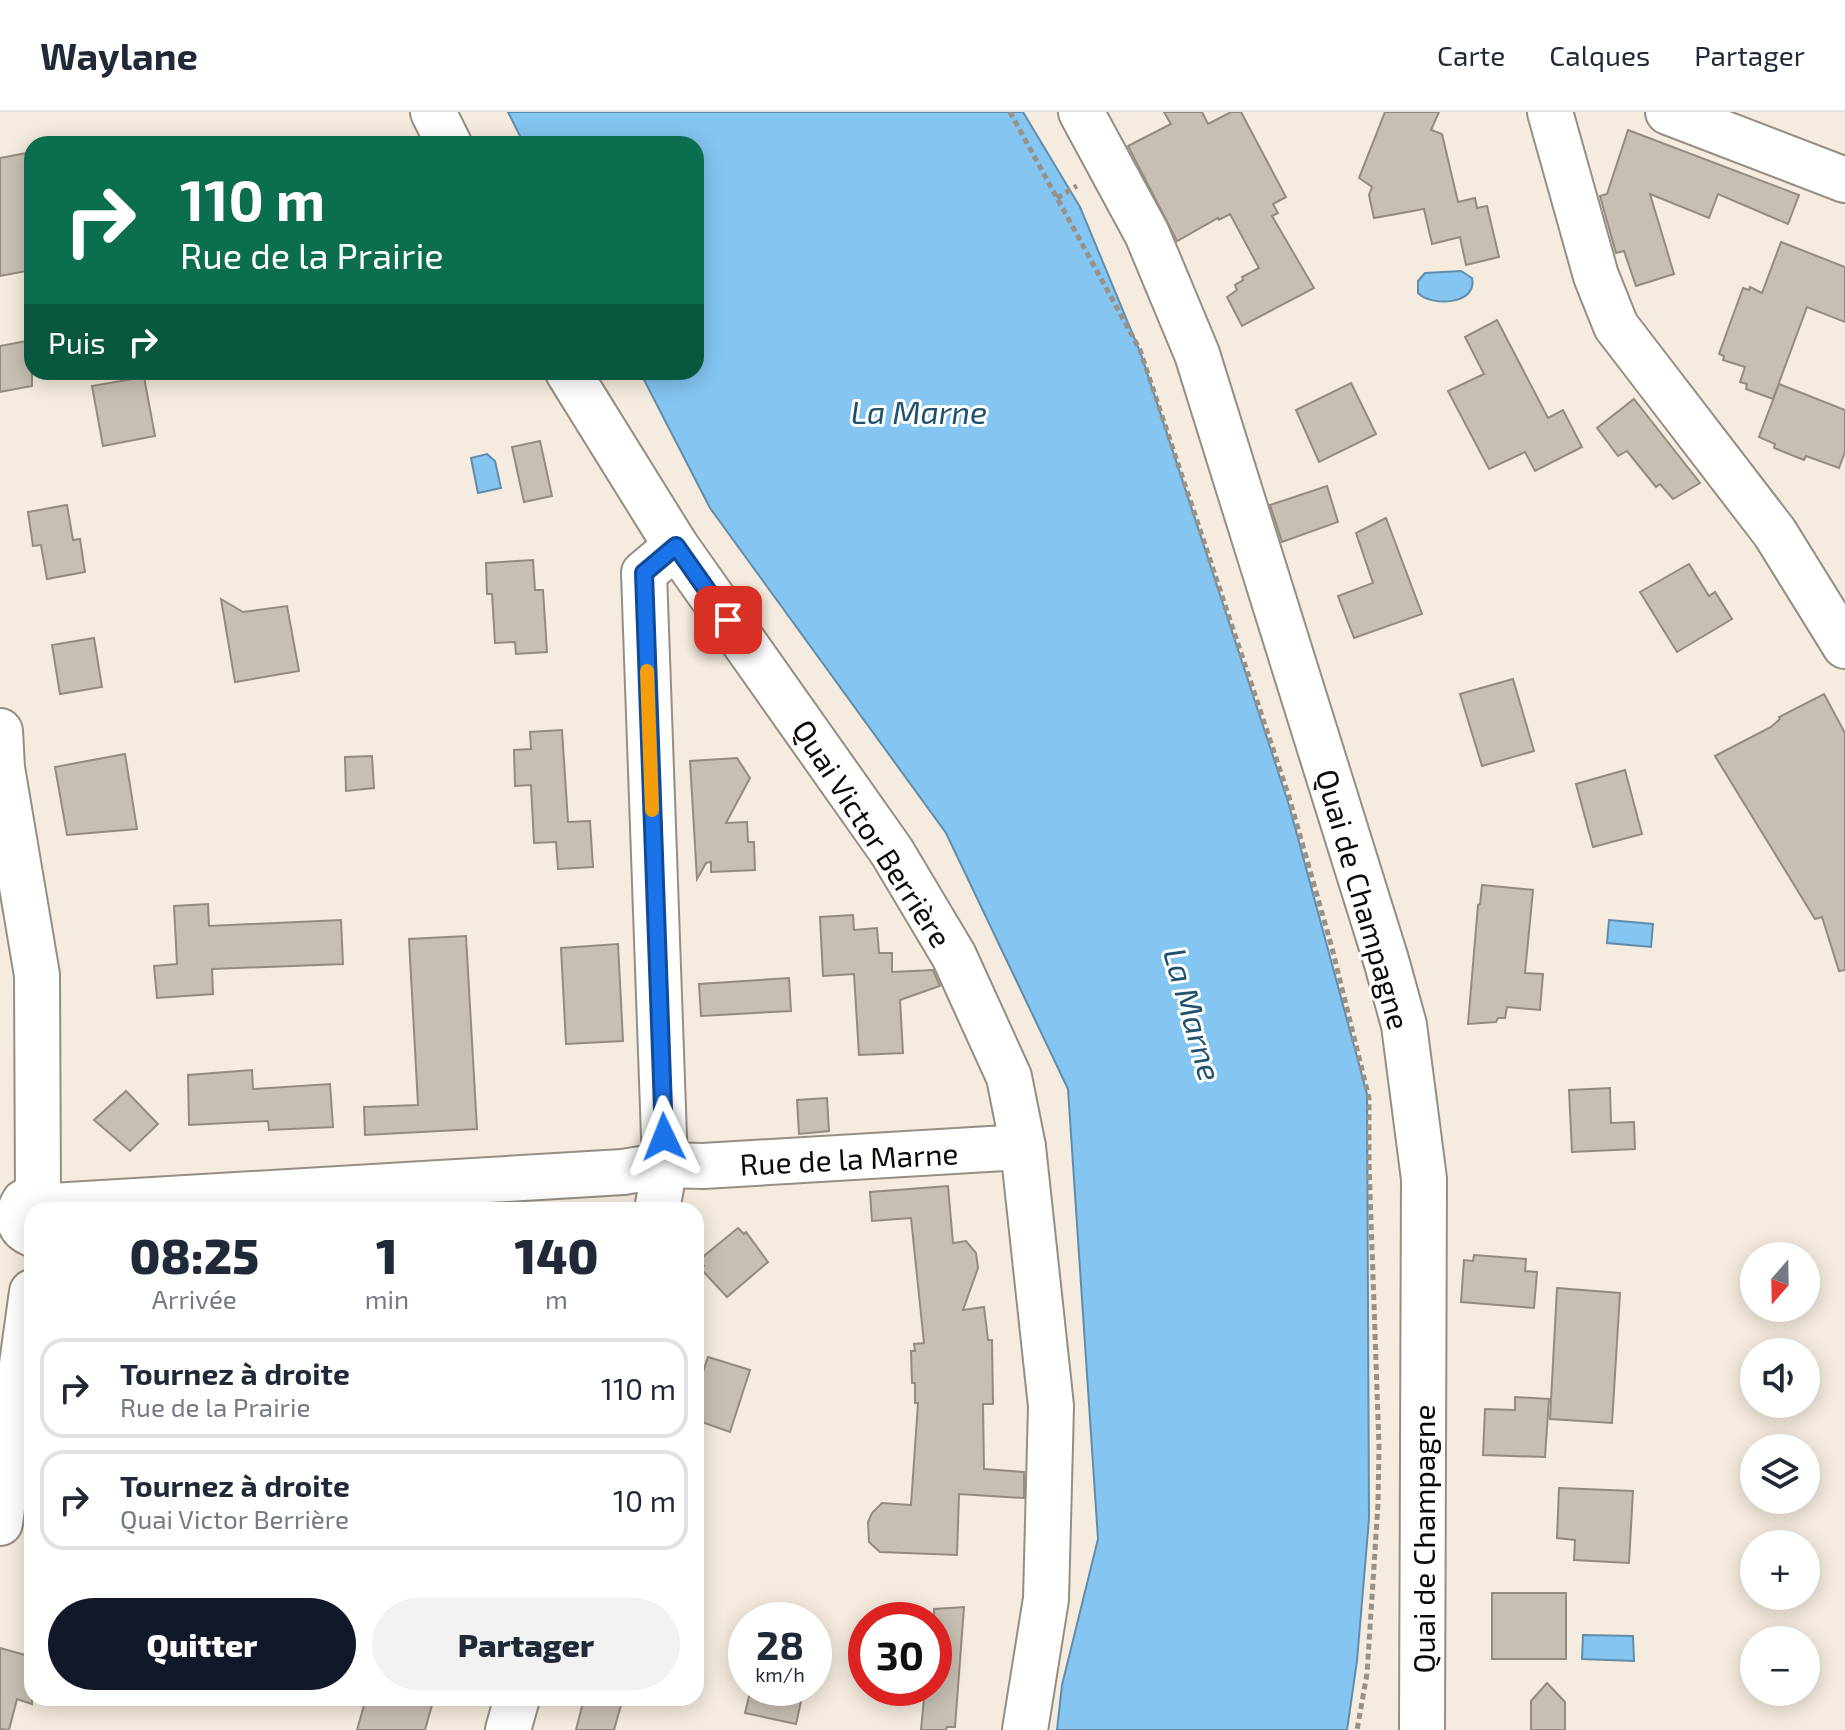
<!DOCTYPE html>
<html lang="fr">
<head>
<meta charset="utf-8">
<style>
  :root { --surface:#fff; --page:#f2f2f3; --text:#1f2937; --muted:#747a83; --line:#e0e1e3; --accent:#111827 }
  body { margin:0; font-family:"Exo 2",sans-serif; background:var(--page); color:var(--text); height:100vh; display:flex; flex-direction:column; font-size:30px; white-space:nowrap }
  * { box-sizing:border-box; margin:0 }
  p { font-size:26px; color:var(--muted) }
  .icon { flex:none; width:44px; height:44px; fill:none; stroke:currentColor; stroke-width:2; stroke-linecap:round; stroke-linejoin:round }
  .map { position:relative; flex:1; overflow:hidden }
  .side { position:absolute; left:24px; top:1090px; width:680px; height:504px; display:flex; flex-direction:column; background:var(--surface); border-radius:24px; box-shadow:0 4px 20px #0003 }
  .side>* { flex:none }
  .guide { position:absolute; left:24px; top:24px; width:680px; height:244px; border-radius:24px; box-shadow:0 4px 20px #0003; background:#0b6e4f; color:#fff; overflow:hidden }
  .needle { width:52px; rotate:200deg }
  .controls { position:absolute; left:1740px; top:1130px; display:grid; gap:16px }
  .controls a { display:grid; place-items:center; width:80px; height:80px; border-radius:50%; background:var(--surface); box-shadow:0 4px 20px #0003; font-size:40px }
  .speed { position:absolute; left:728px; top:1490px; display:flex; gap:16px; font-size:40px; font-weight:700; text-align:center }
  .speed>* { display:grid; place-content:center; width:104px; height:104px; border-radius:50%; background:var(--surface); box-shadow:0 4px 20px #0003; line-height:1 }
  .speed small { font-size:20px; font-weight:400 }
  .speed .limit { border:12px solid #d22; background:#fff; color:#111 }
  .pin { position:absolute; display:grid; place-items:center; width:68px; height:68px; color:#fff; margin:-34px; border-radius:16px; box-shadow:0 4px 12px #0006 }
  .me { position:absolute; width:88px; margin:-44px; rotate:358deg; stroke-linejoin:round; filter:drop-shadow(0 0 6px #0008) }
  .turn { display:flex; align-items:center; gap:28px; height:168px; padding:0 24px; font-size:36px }
  .turn .icon { width:104px; height:104px; stroke-width:2.5 }
  .turn b { display:block; font-size:56px; line-height:68px }
  .then { display:flex; align-items:center; height:76px; padding:0 24px; background:#0003; gap:16px; font-size:30px }
  .eta { display:flex; justify-content:space-evenly; align-items:center; height:136px; text-align:center }
  .eta b { font-size:48px; font-weight:800; line-height:56px }
  .action { display:flex; gap:16px; margin-top:auto; padding:16px 24px }
  .action a { flex:1; height:92px; border-radius:48px; background:var(--accent); color:#fff; font-size:32px; font-weight:800; line-height:92px; text-align:center }
  .action a+a { background:var(--page); color:var(--text) }
  ul { padding:0; list-style:none }
  li { display:flex; align-items:center; gap:24px; height:100px; margin:0 16px 12px; padding:0 8px; border:4px solid var(--line); border-radius:24px }
  li div { flex:1 }
  li b { display:block; font-size:30px }
  li em { font-style:normal }
  header { display:flex; align-items:center; gap:48px; box-sizing:border-box; height:112px; padding:0 40px; background:var(--surface); border-bottom:2px solid var(--line) }
  header strong { font-size:38px }
  nav { display:flex; gap:44px; margin-inline-start:auto; font-size:28px }
  .map>svg:first-child { display:block }
  .water { fill:#84c5f1; stroke:#618dab; stroke-width:2 }
  .building { fill:#c8bfb3; stroke:#948b7f; stroke-width:2 }
  .lines { fill:none; stroke-linecap:round; stroke-linejoin:round }
  .minor-casing { stroke:#968e82; stroke-width:48 }
  .path { stroke:#989187; stroke-width:5; stroke-dasharray:6 4; stroke-linecap:butt }
  .minor { stroke:#fff; stroke-width:44 }
  .route-casing { stroke:#114b97; stroke-width:20 }
  .route { stroke:#1a73e8; stroke-width:14 }
  .slow { stroke:#f59e0b; stroke-width:14 }
  .labels { text-anchor:middle; dominant-baseline:central; stroke-width:6; stroke-linejoin:round; paint-order:stroke }
  .street-label { font-size:30px; fill:#0e0b07; stroke:#fff }
  .water-label { font-size:32px; font-style:italic; fill:#1f506e; stroke:#fff }
</style>
</head>
<body>
<header>
<strong>Waylane</strong>
<nav><a>Carte</a><a>Calques</a><a>Partager</a></nav>
</header>
<div class="map">
<svg width="1845" height="1618" viewBox="0 0 1845 1618">
  <rect width="100%" height="100%" fill="#f5ebde"/>
  <g class="water">
    <polygon points="508,0 1023,0 1080,95 1141,242 1289,693 1367,982 1369,1407 1357,1549 1347,1618 1057,1618 1062,1573 1098,1427 1068,977 946,721 710,396 640,260 696,260 696,32 524,32"/>
    <path d="M1461,159l11,7c6,27 -41,29 -54,15v-12l7,-8z"/>
    <polygon points="487,342 495,349 501,376 478,381 471,346"/>
    <polygon points="1609,808 1653,812 1651,835 1607,831"/>
    <polygon points="1583,1523 1633,1524 1634,1549 1582,1547"/>
  </g>
  <g class="building">
    <polygon points="1164,0 1202,0 1208,12 1231,0 1241,0 1286,85 1273,92 1278,101 1272,104 1314,176 1242,214 1227,185 1237,178 1235,173 1243,168 1242,165 1259,156 1230,102 1219,108 1218,106 1177,129 1128,34 1171,12"/>
    <polygon points="1385,0 1439,0 1431,18 1442,22 1458,90 1475,86 1477,96 1487,94 1499,145 1466,153 1460,125 1432,132 1424,97 1374,106 1369,83 1372,75 1359,66"/>
    <polygon points="1628,18 1799,83 1788,112 1718,82 1709,106 1650,82 1674,162 1636,174 1624,139 1616,141 1600,84 1607,82"/>
    <polygon points="32,40 32,158 0,164 0,46"/>
    <polygon points="1781,130 1845,155 1845,210 1807,195 1773,287 1746,277 1747,272 1740,270 1745,255 1723,248 1724,244 1719,242 1743,176 1749,178 1750,175 1762,181"/>
    <polygon points="1497,208 1548,306 1563,298 1582,335 1535,359 1525,340 1489,357 1448,279 1484,262 1465,225"/>
    <polygon points="32,228 32,274 0,280 0,234"/>
    <polygon points="144,265 155,324 103,334 92,274"/>
    <polygon points="1351,271 1376,322 1319,350 1296,298"/>
    <polygon points="1779,272 1845,298 1845,340 1839,356 1806,344 1804,348 1774,336 1775,332 1759,325"/>
    <polygon points="1634,287 1700,371 1673,387 1660,372 1656,375 1627,339 1618,344 1597,316"/>
    <polygon points="540,329 552,384 524,390 512,335"/>
    <polygon points="1327,374 1338,410 1282,430 1270,393"/>
    <polygon points="67,393 73,428 80,427 85,460 47,467 41,433 33,434 28,400"/>
    <polygon points="1386,406 1422,502 1354,526 1338,484 1373,471 1356,421"/>
    <polygon points="533,448 535,478 543,478 547,540 516,542 515,530 495,531 492,482 487,482 486,451"/>
    <polygon points="1689,452 1709,484 1715,480 1732,507 1677,540 1640,480"/>
    <polygon points="221,487 243,500 287,494 299,559 235,570"/>
    <polygon points="94,526 102,575 60,582 52,533"/>
    <polygon points="1513,567 1534,639 1482,654 1460,582"/>
    <polygon points="1824,582 1845,621 1845,858 1839,859 1822,805 1815,807 1715,644 1771,615 1780,607 1779,605"/>
    <polygon points="562,618 568,710 590,709 593,755 558,757 556,730 534,731 531,673 515,674 514,638 531,637 530,620"/>
    <polygon points="125,642 137,717 67,723 55,655"/>
    <polygon points="372,644 374,676 346,679 345,645"/>
    <polygon points="737,646 750,666 726,711 747,710 748,730 754,730 755,758 711,760 711,750 706,751 697,767 690,649"/>
    <polygon points="1625,658 1642,722 1593,735 1576,672"/>
    <polygon points="1482,773 1533,778 1525,861 1543,862 1540,898 1507,895 1505,906 1498,906 1496,910 1468,912 1478,793 1480,792"/>
    <polygon points="208,792 209,814 341,808 343,852 212,857 213,882 157,886 154,854 177,852 174,794"/>
    <polygon points="853,803 854,818 877,816 879,841 892,841 892,860 933,858 940,874 900,888 903,941 859,943 854,862 823,864 820,805"/>
    <polygon points="466,824 477,1017 365,1023 364,995 418,993 409,827"/>
    <polygon points="618,832 623,929 566,932 561,836"/>
    <polygon points="789,866 791,899 701,904 699,872"/>
    <polygon points="252,958 253,977 330,972 333,1015 269,1018 268,1009 189,1013 188,963"/>
    <polygon points="1610,976 1611,1011 1634,1010 1635,1037 1572,1040 1569,978"/>
    <polygon points="126,979 158,1012 130,1039 94,1008"/>
    <polygon points="827,986 829,1019 799,1022 797,988"/>
    <polygon points="948,1074 953,1131 966,1129 976,1141 978,1156 963,1198 984,1195 988,1228 992,1228 993,1292 983,1292 984,1357 1024,1360 1024,1386 959,1382 957,1443 880,1440 869,1430 868,1410 872,1401 882,1391 911,1393 918,1291 915,1291 915,1271 912,1271 911,1239 915,1239 914,1232 924,1231 911,1106 872,1109 870,1080"/>
    <polygon points="738,1116 744,1122 746,1120 768,1150 727,1185 701,1157 704,1154 699,1148"/>
    <polygon points="1474,1143 1526,1147 1525,1159 1537,1160 1534,1196 1461,1190 1464,1148 1473,1149"/>
    <polygon points="1557,1176 1620,1181 1612,1311 1550,1307"/>
    <polygon points="708,1245 750,1258 730,1320 696,1308 696,1280"/>
    <polygon points="1515,1285 1549,1287 1545,1345 1483,1343 1485,1297 1515,1298"/>
    <polygon points="1559,1376 1633,1379 1629,1451 1574,1448 1575,1428 1557,1426"/>
    <rect x="1492" y="1481" width="74" height="66"/>
    <polygon points="964,1495 955,1615 947,1615 946,1618 921,1618 925,1576 934,1576 934,1497"/>
    <polygon points="0,1536 29,1544 25,1560 32,1562 32,1592 17,1587 9,1618 0,1617"/>
    <polygon points="1547,1571 1565,1590 1565,1618 1531,1618 1531,1589"/>
    <polygon points="751,1576 804,1576 796,1612 745,1601"/>
    <polygon points="366,1586 434,1586 425,1618 357,1618"/>
    <polygon points="584,1586 623,1586 614,1618 576,1618"/>
  </g>
  <g class="lines">
    <defs>
      <g id="minor">
        <polyline points="433,0 449,32"/>
        <polyline points="1081,0 1147,122 1197,242 1386,848 1404,913 1424,1067 1422,1618"/>
        <polyline points="1550,0 1596,164 1616,214 1775,421 1845,534"/>
        <polyline points="1668,0 1845,68"/>
        <polyline points="568,260 676,434 892,740 954,844 1009,965 1023,1035 1051,1294 1046,1487 1025,1618"/>
        <polyline points="0,619 2,656 37,863 38,1085"/>
        <polyline points="52,1094 623,1060 665,1053 703,1054 1023,1035"/>
        <polyline points="657,1098 665,1053 644,461 676,434"/>
        <path d="M32,1122c-15,-6 -16,-19 -8,-32 12,-6 23,-5 30,8"/>
        <polyline points="0,1411 32,1180"/>
        <polyline points="508,1618 517,1586"/>
      </g>
    </defs>
    <use href="#minor" class="minor-casing"/>
    <g class="path">
      <polyline points="1010,0 1140,238 1289,685 1332,836 1369,986 1369,1052 1379,1334 1378,1392 1367,1562 1357,1618"/>
      <polyline points="1057,86 1077,74"/>
    </g>
    <use href="#minor" class="minor"/>
  </g>
  <g class="lines">
    <defs>
      <polyline id="route" points="664,1025 644,461 676,434 728,508"/>
    </defs>
    <use href="#route" class="route-casing"/>
    <use href="#route" class="route"/>
    <polyline class="slow" points="647,559 652,698"/>
  </g>
  <g class="labels">
    <g class="street-label">
      <text transform="translate(873 721) rotate(57)">Quai Victor Berrière</text>
      <text transform="translate(1364 787) rotate(74)">Quai de Champagne</text>
      <text transform="translate(849 1046) rotate(-3)">Rue de la Marne</text>
      <text transform="translate(1423 1427) rotate(-90)">Quai de Champagne</text>
    </g>
    <g class="water-label">
      <text x="919" y="299">La Marne</text>
      <text transform="translate(1194 902) rotate(74)">La Marne</text>
    </g>
  </g>
</svg>
<div class="controls">
<a><svg class="needle" viewBox="-14 -14 28 28"><path d="M0-13l5 13h-10z" fill="#e53935"/><path d="M0 13l5-13h-10z" fill="#747a83"/></svg></a>
<a><svg class="icon" aria-label="sound" viewBox="0 0 24 24"><path d="M4 9h4l5-4v14l-5-4H4zM17 9q2 3 0 6"/></svg></a>
<a><svg class="icon" aria-label="layers" viewBox="0 0 24 24"><path d="M12 4l9 5-9 5-9-5zM3 14l9 5 9-5"/></svg></a>
<a>+</a>
<a>−</a>
</div>
<div class="speed"><div>28<small>km/h</small></div><div class="limit">30</div></div>
<div class="pin" style="left:728px;top:508px;background:#d93025"><svg class="icon" aria-label="arrive" viewBox="0 0 24 24"><path d="M6 21V4h12l-3 4 3 4H6"/></svg></div>
<svg class="me" style="left:664px;top:1025px" viewBox="-20 -20 40 40"><path d="M0-17L14 15 0 8-14 15z" fill="#1a73e8" stroke="#fff" stroke-width="4"/></svg>
<div class="guide">
<div class="turn"><svg class="icon" aria-label="right" viewBox="0 0 24 24"><path d="M7 20v-9h11M14 6l5 5-5 5"/></svg><div><b>110 m</b>Rue de la Prairie</div></div>
<div class="then">Puis<svg class="icon" aria-label="right" viewBox="0 0 24 24"><path d="M7 20v-9h11M14 6l5 5-5 5"/></svg></div>
</div>
<section class="side">
<div class="eta">
<div><b>08:25</b><p>Arrivée</p></div>
<div><b>1</b><p>min</p></div>
<div><b>140</b><p>m</p></div>
</div>
<ul>
<li><svg class="icon" aria-label="right" viewBox="0 0 24 24"><path d="M7 20v-9h11M14 6l5 5-5 5"/></svg><div><b>Tournez à droite</b><p>Rue de la Prairie</p></div><em>110 m</em></li>
<li><svg class="icon" aria-label="right" viewBox="0 0 24 24"><path d="M7 20v-9h11M14 6l5 5-5 5"/></svg><div><b>Tournez à droite</b><p>Quai Victor Berrière</p></div><em>10 m</em></li>
</ul>
<div class="action"><a>Quitter</a><a>Partager</a></div>
</section>
</div>
</body>
</html>
